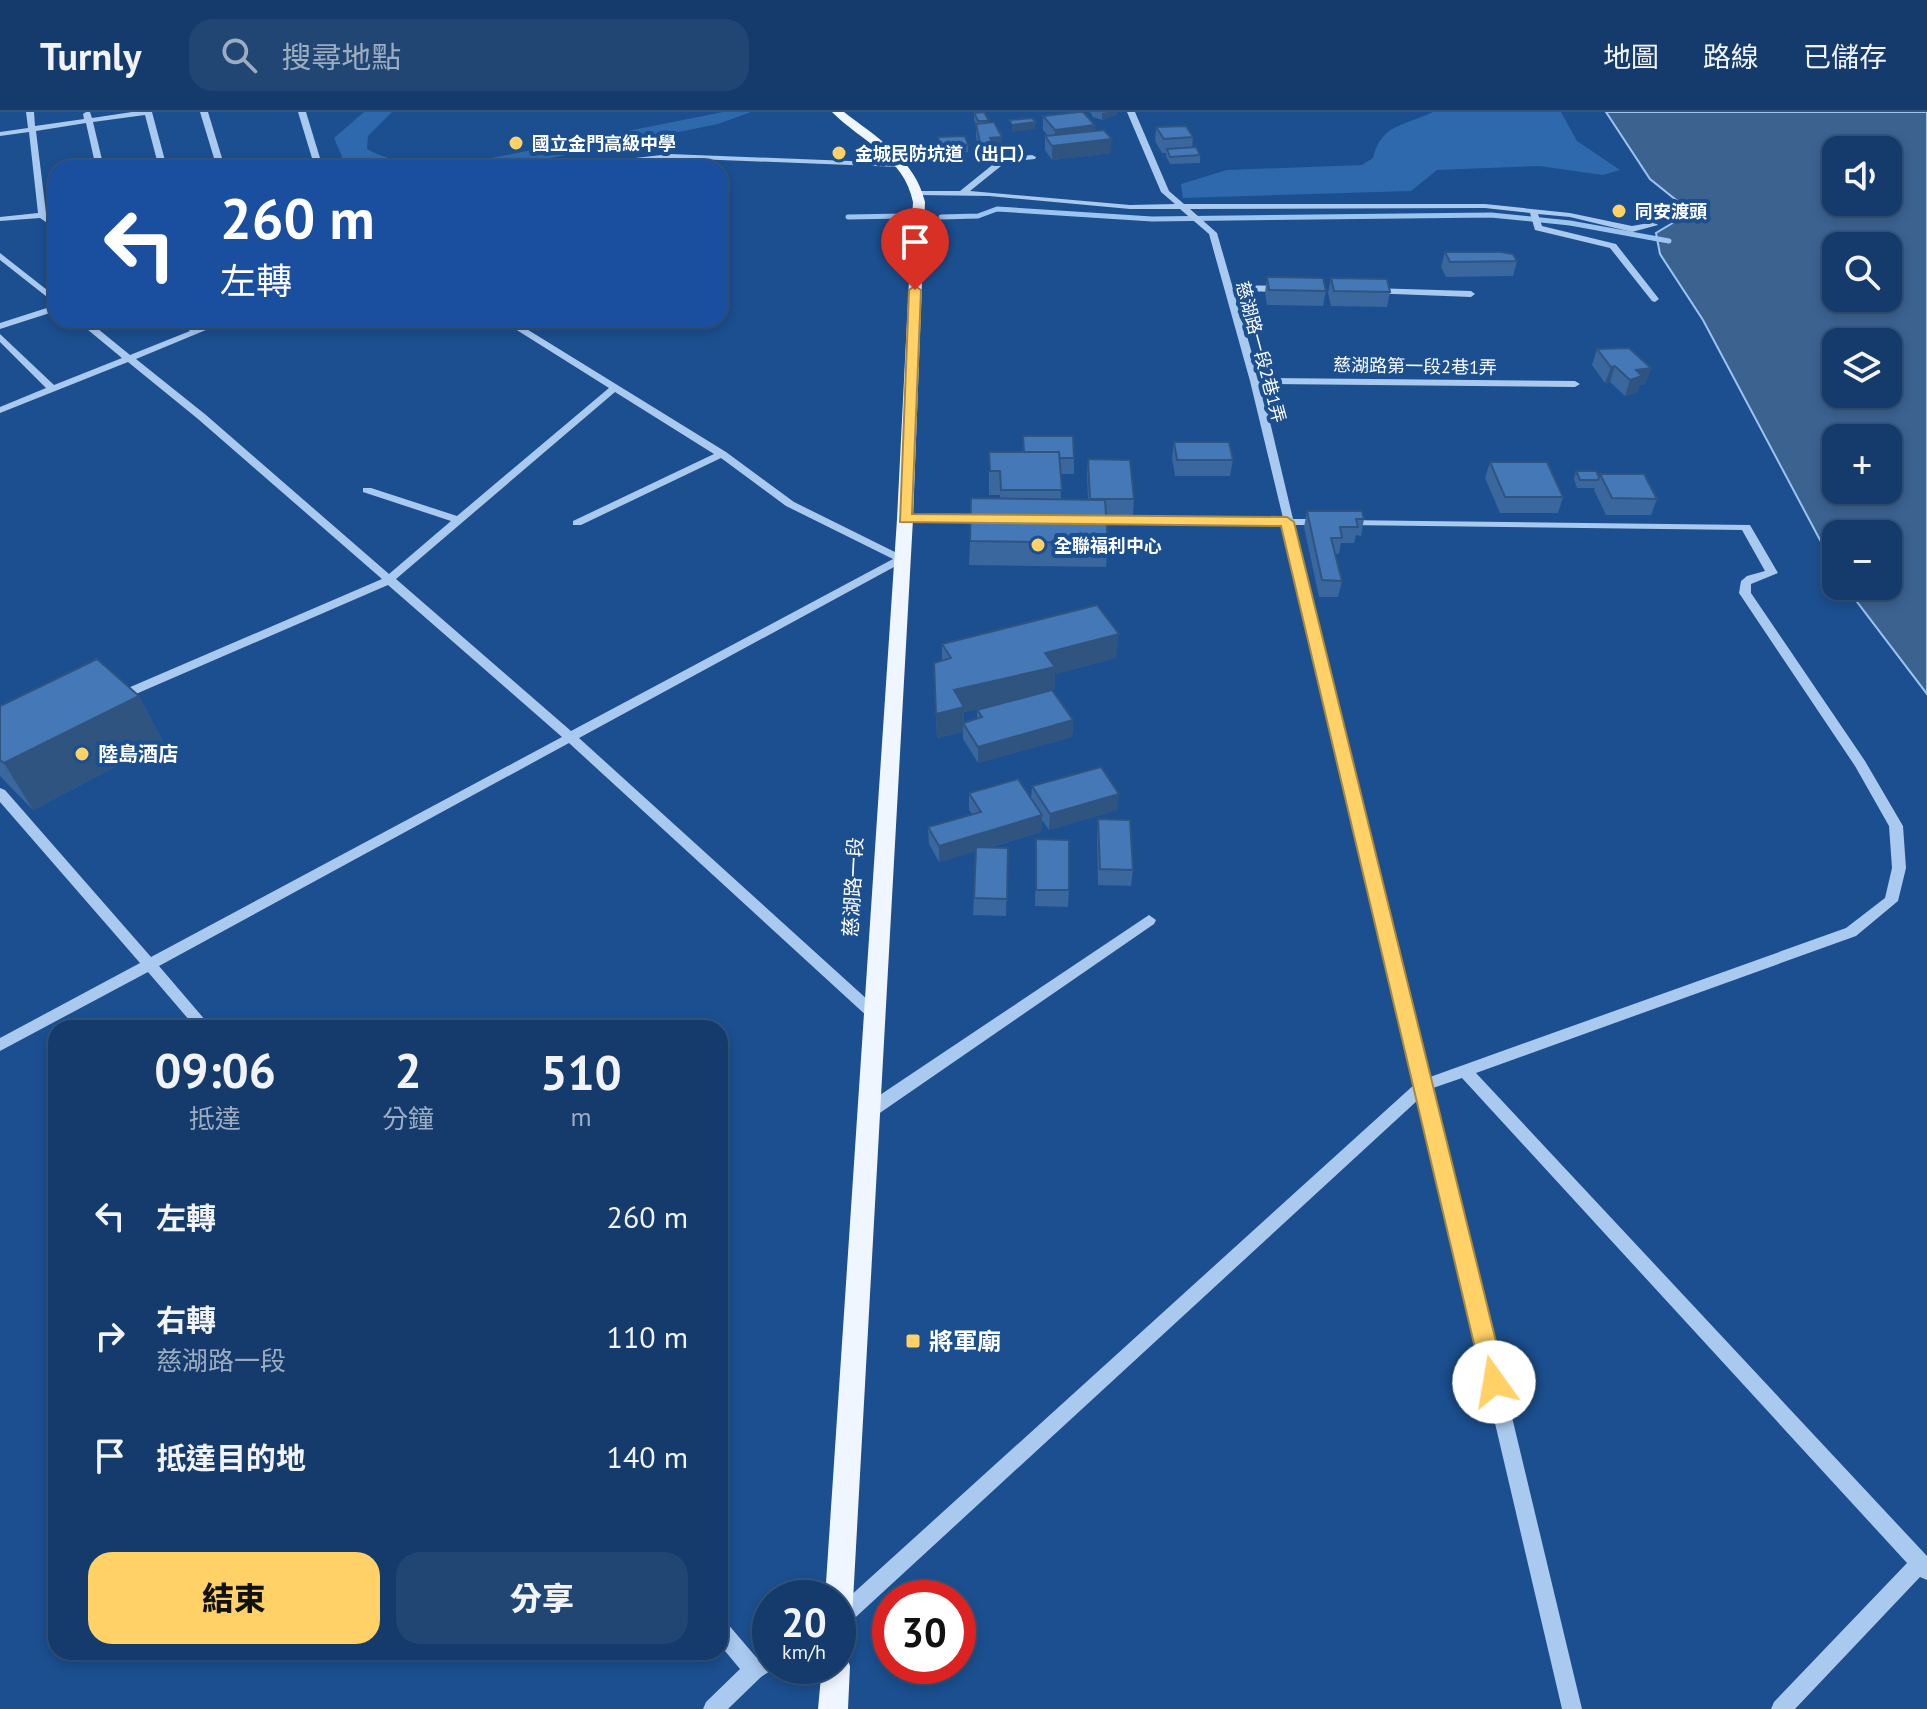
<!DOCTYPE html>
<html lang="zh-TW">
<head>
<meta charset="utf-8">
<style>
  :root { --surface:#143b6b; --page:#214673; --text:#f1f3f6; --muted:#9dadc1; --line:#33557e; --accent:#ffd166 }
  body { margin:0; font-family:"PT Sans","Noto Sans TC",sans-serif; background:var(--page); color:var(--text); height:100vh; display:flex; flex-direction:column; font-size:30px; white-space:nowrap }
  * { box-sizing:border-box; margin:0 }
  p { font-size:26px; color:var(--muted) }
  .icon { flex:none; width:44px; height:44px; fill:none; stroke:currentColor; stroke-width:2; stroke-linecap:round; stroke-linejoin:round }
  .map { position:relative; flex:1; overflow:hidden }
  .side { position:absolute; left:48px; top:908px; width:680px; height:640px; display:flex; flex-direction:column; background:var(--surface); border-radius:24px; box-shadow:0 4px 12px #0003,0 0 0 2px var(--line) }
  .side>* { flex:none }
  .hud { position:absolute; left:48px; top:48px; width:680px; height:168px; border-radius:24px; box-shadow:0 4px 12px #0003,0 0 0 2px var(--line); background:#1a4fa0; color:#fff; overflow:hidden }
  .buttons { position:absolute; left:1822px; top:24px; display:grid; gap:16px }
  .buttons a { display:grid; place-items:center; width:80px; height:80px; border-radius:16px; background:var(--surface); box-shadow:0 4px 12px #0003,0 0 0 2px var(--line); font-size:40px }
  .speed { position:absolute; left:752px; top:1468px; display:flex; gap:16px; font-size:40px; font-weight:700; text-align:center }
  .speed>* { display:grid; place-content:center; width:104px; height:104px; border-radius:50%; background:var(--surface); box-shadow:0 4px 12px #0003,0 0 0 2px var(--line); line-height:1 }
  .speed small { font-size:20px; font-weight:400 }
  .speed .limit { border:12px solid #d22; background:#fff; color:#111 }
  .pin { position:absolute; display:grid; place-items:center; width:68px; height:68px; color:#fff; margin:-82px -34px; border-radius:50% 50% 50% 0; rotate:-45deg; box-shadow:0 0 8px #0007 }
  .pin .icon { rotate:45deg }
  .me { position:absolute; width:88px; margin:-44px; rotate:347deg; stroke-linejoin:round; filter:drop-shadow(0 0 6px #0008) }
  .turn { display:flex; align-items:center; gap:28px; height:168px; padding:0 40px; font-size:36px }
  .turn .icon { width:104px; height:104px; stroke-width:2.5 }
  .turn b { display:block; font-size:56px; line-height:68px }
  .eta { display:flex; justify-content:space-evenly; align-items:center; height:136px; text-align:center }
  .eta b { font-size:48px; font-weight:800; line-height:56px }
  .primary-button { display:flex; gap:16px; margin-top:auto; padding:16px 40px }
  .primary-button a { flex:1; height:92px; border-radius:24px; background:var(--accent); color:#111; font-size:32px; font-weight:800; line-height:92px; text-align:center }
  .primary-button a+a { background:var(--page); color:var(--text) }
  ul { padding:0; list-style:none }
  li { display:flex; align-items:center; gap:24px; height:120px; padding:0 40px }
  li div { flex:1 }
  li b { display:block; font-size:30px }
  li em { font-style:normal }
  header { display:flex; align-items:center; gap:48px; box-sizing:border-box; height:112px; padding:0 40px; background:var(--surface); border-bottom:2px solid var(--line) }
  header strong { font-size:38px }
  nav { display:flex; gap:44px; margin-inline-start:auto; font-size:28px }
  .search { width:560px; height:72px; background:var(--page); display:flex; align-items:center; gap:20px; box-sizing:border-box; padding:0 28px; border-radius:24px; color:var(--muted); font-size:30px }
  .map>svg:first-child { display:block }
  .green { fill:#2e69ad }
  .water { fill:#3c6290; stroke:#9cc4f0; stroke-width:2; fill-rule:evenodd }
  .lines { fill:none; stroke-linecap:round; stroke-linejoin:round }
  .stream { stroke:#9cc4f0; stroke-width:5 }
  .minor { fill:#a9c9ee; fill-rule:evenodd }
  .major { fill:#f0f6ff; fill-rule:evenodd }
  .wall { fill:#3a679d; fill-rule:evenodd }
  .shaded-wall { fill:#305480 }
  .building { fill:#4478b7; stroke:#305480; stroke-width:2 }
  .route { fill:#ffd166; stroke:#a68842; stroke-width:2 }
  .poi-dot { fill:#ffd166; stroke:#1b4f8f; stroke-width:3 }
  .labels { text-anchor:middle; dominant-baseline:central; stroke-width:8; stroke-linejoin:round; paint-order:stroke }
  .far-poi-label { font-size:18px; font-weight:bold; fill:#fff; stroke:#1b4f8f; text-anchor:start }
  .far-street-label { font-size:18px; fill:#fff; stroke:#1b4f8f }
  .poi-label { font-size:20px; font-weight:bold; fill:#fff; stroke:#1b4f8f; text-anchor:start }
  .street-label { font-size:20px; fill:#fff; stroke:#1b4f8f }
  .near-poi-label { font-size:24px; font-weight:bold; fill:#fff; stroke:#1b4f8f; text-anchor:start }
</style>
</head>
<body>
<header>
<strong>Turnly</strong>
<div class="search"><svg class="icon" aria-label="search" viewBox="0 0 24 24"><circle cx="10" cy="10" r="6"/><path d="M15 15l6 6"/></svg>搜尋地點</div>
<nav><a>地圖</a><a>路線</a><a>已儲存</a></nav>
</header>
<div class="map">
<svg width="1927" height="1597" viewBox="0 0 1927 1597">
  <rect width="100%" height="100%" fill="#1b4f8f"/>
  <g class="green">
    <path d="M364,0h28l-24,24 -1,13c27,15 58,16 89,16l267,-53h28l-33,12 -216,44 -141,-1 -18,-8 -9,-21z"/>
    <path d="M1433,0h128l16,29 43,29 -17,5 -64,-9 -102,4 -26,21 -228,7 -2,-14 46,-14 135,-5 11,-7c8,-34 31,-32 60,-46z"/>
  </g>
  <path class="water" d="M1606,0h321v582l-82,-108h43v-52h-52v36l-133,-250 -43,-66 -4,-21 35,-21 -41,-33zM1836,38h52v52h-52zM1888,134v52h-52v-52zM1888,230v52h-52v-52zM1836,326h52v52h-52z"/>
  <g class="lines">
    <g class="stream">
      <polyline points="848,105 904,104"/>
      <polyline points="941,105 978,104 997,97 1152,107 1491,103 1570,111 1669,129"/>
    </g>
    <g class="minor">
      <polygon points="26,0 34,0 35,14 84,7 83,2 86,0 90,0 92,6 132,0 152,0 167,56 159,56 145,3 93,10 104,56 96,56 86,11 36,19 46,101 50,101 49,105 56,110 56,117 40,106 0,109 0,105 38,101 29,20 0,24 0,20 28,16"/>
      <polygon points="200,0 208,0 225,56 217,56"/>
      <polygon points="298,0 306,0 323,56 315,56"/>
      <polygon points="1127,0 1135,0 1169,79 1184,92 1485,92 1570,101 1632,114 1654,110 1658,113 1632,120 1570,105 1538,102 1542,114 1616,132 1659,187 1655,190 1652,189 1610,136 1535,118 1530,101 1485,96 1190,97 1217,121 1232,173 1282,174 1286,177 1282,180 1234,179 1259,266 1575,269 1580,272 1575,275 1261,272 1293,407 1321,407 1326,410 1321,413 1295,413 1430,965 1846,816 1885,786 1892,756 1889,714 1855,654 1739,481 1741,469 1747,464 1765,459 1742,418 1346,413 1341,410 1342,408 1750,413 1778,461 1751,472 1751,481 1865,649 1903,714 1906,756 1898,789 1856,824 1476,961 1927,1444 1927,1468 1920,1465 1795,1597 1771,1597 1774,1590 1907,1451 1462,966 1433,976 1582,1597 1562,1597 1419,987 845,1515 838,1518 838,1495 1416,971 1284,413 1090,411 1085,408 1090,405 1283,406 1250,269 1209,122 1180,97 1130,97 989,84 919,83 915,81 919,79 960,79 1001,46 1032,43 1036,45 1035,47 1006,50 970,79 1130,93 1175,92 1161,80"/>
      <polygon points="670,42 900,51 904,53 900,55 670,46 586,56 562,56 566,54"/>
      <polygon points="0,141 56,185 56,192 0,148"/>
      <polygon points="1371,176 1471,179 1475,182 1471,185 1368,181 1368,177"/>
      <polygon points="56,193 56,199 0,217 0,211"/>
      <path d="M76,208h11l43,35 60,-24 -14,-11h11l10,8 20,-8h13l-94,39 70,56 183,159 62,-53 -88,-29v-4h8l86,28 152,-128 -108,-68h11l214,132 68,50 111,55v4l-326,177 300,272 2,4 -2,4h-10l-300,-275 -410,223 53,62h-16l-48,-56 -148,79v-13l140,-75 -140,-161v-14l5,2 146,167 411,-220 -174,-152 -266,115h-8l-2,-3 2,-3 268,-115 -184,-160 -70,-57 -128,51v-6l46,-19 -46,-46v-8l54,51 68,-27zM615,280l99,62 -141,67v4h8l140,-67 65,48 107,53 -322,172 -175,-152z"/>
      <polygon points="905,404 989,404 994,407 989,410 901,409 901,405"/>
      <polygon points="1149,803 1156,808 1154,812 874,1005 868,1007 862,1005 860,1000 862,995"/>
      <polygon points="720,1508 727,1511 756,1545 770,1538 770,1554 778,1554 761,1565 728,1597 703,1597 706,1590 740,1557 720,1533"/>
    </g>
    <g class="major">
      <path d="M832,0h12c32,25 71,47 81,90l-12,317 -61,1100 -4,10 -10,4v-35h-13l72,-1079 16,-317c-9,-45 -51,-60 -81,-90z"/>
      <polygon points="838,1540 846,1544 850,1554 848,1597 818,1597 822,1554 838,1554"/>
    </g>
  </g>
  <g class="wall">
    <polygon points="1090,0 1117,0 1116,3 1102,8 1093,5"/>
    <polygon points="974,1 989,9 989,10 1002,25 1002,39 994,39 994,49 981,50 976,25 976,12 974,8"/>
    <polygon points="1043,4 1095,13 1095,19 1111,41 1052,48 1045,38 1045,24 1048,24 1043,18"/>
    <polygon points="1156,15 1193,25 1192,36 1200,43 1200,51 1170,52 1166,44 1166,41 1162,41 1155,29"/>
    <polygon points="938,25 968,33 968,40 940,41 938,32"/>
    <polygon points="1445,140 1517,149 1513,164 1446,165 1441,155"/>
    <polygon points="1267,165 1326,179 1323,194 1267,193 1265,180"/>
    <polygon points="1331,166 1390,180 1387,195 1331,194 1328,181"/>
    <polygon points="1597,237 1651,256 1645,272 1639,273 1637,280 1625,284 1610,270 1605,271 1592,253"/>
    <polygon points="1023,324 1074,346 1074,362 1060,362 1061,388 1088,388 1087,363 1088,347 1134,387 1133,403 1106,403 1108,431 1106,455 969,453 970,429 1000,387 1000,383 989,383 989,340 1023,340"/>
    <polygon points="1174,330 1233,348 1230,364 1175,364 1172,346"/>
    <polygon points="1490,350 1563,385 1558,401 1500,401 1485,366"/>
    <polygon points="1576,359 1599,365 1600,362 1657,387 1651,403 1606,403 1594,378 1595,376 1577,376 1574,367"/>
    <polygon points="1307,399 1364,407 1361,424 1356,423 1354,431 1341,431 1339,442 1335,442 1342,469 1338,485 1319,485 1304,415"/>
    <path d="M942,532l174,14 -61,16 -1,18 19,28 -1,17 -94,26 -15,-24v-7l-26,6 -3,-75 8,-2zM996,593l-19,5v9l-13,3v-10z"/>
    <polygon points="139,584 163,630 33,698 0,664 0,594"/>
    <polygon points="1032,674 1117,698 1049,718 1042,708 1041,720 988,736 1008,736 1006,804 973,803 976,739 939,750 929,732 928,715 972,702 969,698 969,681 1031,687"/>
    <polygon points="1098,707 1133,758 1131,774 1098,773 1097,724"/>
    <polygon points="1036,727 1069,778 1068,795 1035,794"/>
  </g>
  <g class="shaded-wall">
    <polygon points="1107,0 1117,0 1116,3 1102,8 1102,1"/>
    <polygon points="1036,10 1035,17 1012,20 1012,13"/>
    <polygon points="1095,13 1094,27 1054,32 1055,18"/>
    <polygon points="1002,25 1002,39 994,39 994,35 990,26"/>
    <polygon points="1112,27 1111,41 1052,48 1052,34"/>
    <polygon points="1615,254 1610,270 1605,271 1611,255"/>
    <polygon points="1651,256 1645,272 1639,273 1637,280 1625,284 1630,268 1636,258"/>
    <polygon points="1119,522 1116,546 1055,562 1054,580 964,600 963,620 937,626 936,602 954,578 1045,541"/>
    <polygon points="139,584 163,630 33,698 4,651"/>
    <polygon points="1073,608 1072,625 978,651 978,635"/>
    <polygon points="1119,682 1117,698 1049,718 1050,702"/>
    <polygon points="1042,703 1041,720 939,750 939,734"/>
  </g>
  <g class="building">
    <polygon points="984,0 989,9 978,9 974,1"/>
    <polygon points="1078,0 1083,0 1095,13 1055,18 1043,4"/>
    <polygon points="1032,6 1036,10 1012,13 1009,8"/>
    <polygon points="994,10 1002,25 990,26 994,35 981,36 976,12"/>
    <polygon points="1186,14 1193,25 1164,27 1156,15"/>
    <polygon points="1104,18 1112,27 1052,34 1045,24"/>
    <polygon points="965,24 968,33 940,34 938,25"/>
    <polygon points="1196,35 1200,43 1170,45 1167,37"/>
    <polygon points="1445,140 1501,140 1513,142 1517,149 1450,150"/>
    <polygon points="1267,165 1323,166 1326,179 1269,178"/>
    <polygon points="1331,166 1387,167 1390,180 1334,179"/>
    <polygon points="1629,236 1651,256 1636,258 1642,264 1630,268 1615,254 1611,255 1597,237"/>
    <polygon points="1023,324 1073,324 1074,346 1059,346 1059,340 1024,340"/>
    <polygon points="1174,330 1229,330 1233,348 1177,348"/>
    <polygon points="989,340 1059,340 1062,378 1001,378 1000,359 990,359"/>
    <polygon points="1088,347 1130,348 1134,387 1090,387"/>
    <polygon points="1490,350 1547,350 1563,385 1505,385"/>
    <polygon points="1576,359 1596,359 1599,365 1598,368 1580,368"/>
    <polygon points="1600,362 1644,362 1657,387 1612,386"/>
    <polygon points="971,386 1105,388 1108,431 970,429"/>
    <polygon points="1307,399 1362,399 1364,407 1356,407 1358,415 1340,415 1342,426 1331,426 1342,469 1322,468"/>
    <polygon points="1097,493 1119,522 1045,541 1055,555 954,578 964,595 936,602 934,551 951,546 942,532"/>
    <polygon points="97,547 139,584 4,651 0,648 0,594"/>
    <polygon points="1052,578 1073,608 978,635 963,611 982,605 977,598"/>
    <polygon points="1101,655 1119,682 1050,702 1032,674"/>
    <polygon points="1018,667 1042,703 939,734 928,715 981,700 969,681"/>
    <polygon points="1098,707 1130,708 1133,758 1100,757"/>
    <polygon points="1036,727 1069,728 1069,778 1036,778"/>
    <polygon points="976,735 1008,736 1007,787 974,786"/>
  </g>
  <polygon class="route" points="915,174 921,178 912,402 1287,405 1294,410 1506,1270 1503,1278 1494,1281 1486,1278 1483,1270 1281,414 900,410 909,178"/>
  <g class="poi-dot">
    <circle cx="516" cy="31" r="8"/>
    <circle cx="839" cy="41" r="8"/>
    <circle cx="1619" cy="99" r="8"/>
    <circle cx="1038" cy="433" r="8"/>
    <circle cx="82" cy="642" r="8"/>
    <rect x="905" y="1221" width="16" height="16" rx="4"/>
  </g>
  <g class="labels">
    <g class="far-poi-label">
      <text x="532" y="31">國立金門高級中學</text>
      <text x="855" y="41">金城民防坑道（出口）</text>
      <text x="1635" y="99">同安渡頭</text>
      <text x="1054" y="433">全聯福利中心</text>
    </g>
    <g class="far-street-label">
      <text transform="translate(1261 240) rotate(75)">慈湖路一段2巷1弄</text>
      <text transform="translate(1415 254) rotate(1)">慈湖路第一段2巷1弄</text>
    </g>
    <g class="poi-label">
      <text x="98" y="642">陸島酒店</text>
    </g>
    <g class="street-label">
      <text transform="translate(853 775) rotate(-87)">慈湖路一段</text>
    </g>
    <g class="near-poi-label">
      <text x="929" y="1229">將軍廟</text>
    </g>
  </g>
</svg>
<div class="buttons">
<a><svg class="icon" aria-label="sound" viewBox="0 0 24 24"><path d="M4 9h4l5-4v14l-5-4H4zM17 9q2 3 0 6"/></svg></a>
<a><svg class="icon" aria-label="search" viewBox="0 0 24 24"><circle cx="10" cy="10" r="6"/><path d="M15 15l6 6"/></svg></a>
<a><svg class="icon" aria-label="layers" viewBox="0 0 24 24"><path d="M12 4l9 5-9 5-9-5zM3 14l9 5 9-5"/></svg></a>
<a>+</a>
<a>−</a>
</div>
<div class="speed"><div>20<small>km/h</small></div><div class="limit">30</div></div>
<div class="pin" style="left:915px;top:178px;background:#d93025"><svg class="icon" aria-label="arrive" viewBox="0 0 24 24"><path d="M6 21V4h12l-3 4 3 4H6"/></svg></div>
<svg class="me" style="left:1494px;top:1270px" viewBox="-20 -20 40 40"><circle r="19" fill="#fff"/><path d="M0-13L10 11 0 6-10 11z" fill="#ffd166"/></svg>
<div class="hud">
<div class="turn"><svg class="icon" aria-label="left" viewBox="0 0 24 24"><path d="M17 20v-9H6M10 6l-5 5 5 5"/></svg><div><b>260 m</b>左轉</div></div>
</div>
<section class="side">
<div class="eta">
<div><b>09:06</b><p>抵達</p></div>
<div><b>2</b><p>分鐘</p></div>
<div><b>510</b><p>m</p></div>
</div>
<ul>
<li><svg class="icon" aria-label="left" viewBox="0 0 24 24"><path d="M17 20v-9H6M10 6l-5 5 5 5"/></svg><div><b>左轉</b></div><em>260 m</em></li>
<li><svg class="icon" aria-label="right" viewBox="0 0 24 24"><path d="M7 20v-9h11M14 6l5 5-5 5"/></svg><div><b>右轉</b><p>慈湖路一段</p></div><em>110 m</em></li>
<li><svg class="icon" aria-label="arrive" viewBox="0 0 24 24"><path d="M6 21V4h12l-3 4 3 4H6"/></svg><div><b>抵達目的地</b></div><em>140 m</em></li>
</ul>
<div class="primary-button"><a>結束</a><a>分享</a></div>
</section>
</div>
</body>
</html>
